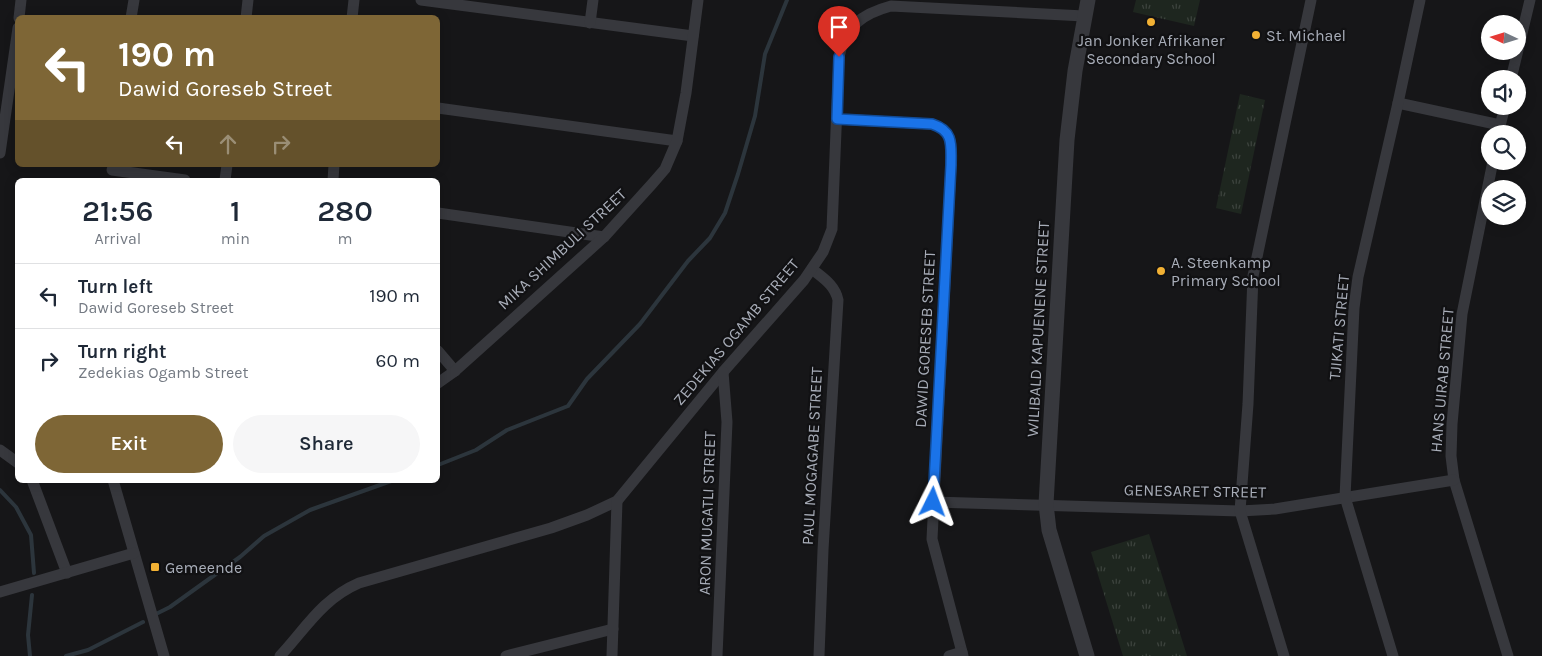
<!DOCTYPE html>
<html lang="en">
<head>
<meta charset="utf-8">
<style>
  :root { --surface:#fff; --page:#f6f6f7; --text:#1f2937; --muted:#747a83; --line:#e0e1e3; --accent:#7e6636 }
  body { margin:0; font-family:Karla,sans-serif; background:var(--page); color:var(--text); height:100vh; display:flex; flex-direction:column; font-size:19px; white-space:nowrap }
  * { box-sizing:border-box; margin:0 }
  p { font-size:16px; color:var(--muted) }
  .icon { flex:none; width:28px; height:28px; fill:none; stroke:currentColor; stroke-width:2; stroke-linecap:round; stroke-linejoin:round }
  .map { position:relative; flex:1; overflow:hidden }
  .sheet { position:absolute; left:15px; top:178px; width:425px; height:305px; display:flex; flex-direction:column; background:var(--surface); border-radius:8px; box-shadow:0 2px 12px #0003 }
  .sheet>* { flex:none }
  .guide { position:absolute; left:15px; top:15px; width:425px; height:152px; border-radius:8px; box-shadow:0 2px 12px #0003; background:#7e6636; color:#fff; overflow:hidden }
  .needle { width:32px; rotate:274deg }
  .fabs { position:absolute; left:1481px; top:15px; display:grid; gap:10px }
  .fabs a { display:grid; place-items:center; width:45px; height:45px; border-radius:50%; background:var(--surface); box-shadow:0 2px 12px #0003; font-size:25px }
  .pin { position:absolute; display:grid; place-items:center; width:42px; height:42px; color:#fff; margin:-51px -21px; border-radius:50% 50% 50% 0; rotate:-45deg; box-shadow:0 0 5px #0007 }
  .pin .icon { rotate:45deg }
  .me { position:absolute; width:55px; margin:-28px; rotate:3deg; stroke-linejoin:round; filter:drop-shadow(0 0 4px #0008) }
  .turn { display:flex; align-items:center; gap:18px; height:105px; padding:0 20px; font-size:22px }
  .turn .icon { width:65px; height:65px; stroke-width:2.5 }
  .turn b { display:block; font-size:35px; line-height:42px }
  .lanes { display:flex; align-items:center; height:48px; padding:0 20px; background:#0003; justify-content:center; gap:25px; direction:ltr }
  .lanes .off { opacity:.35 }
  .eta { display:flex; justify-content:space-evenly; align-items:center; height:85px; text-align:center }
  .eta b { font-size:30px; font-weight:600; line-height:35px }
  .cta { display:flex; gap:10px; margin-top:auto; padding:10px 20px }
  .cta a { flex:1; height:58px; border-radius:30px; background:var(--accent); color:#fff; font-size:20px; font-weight:600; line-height:58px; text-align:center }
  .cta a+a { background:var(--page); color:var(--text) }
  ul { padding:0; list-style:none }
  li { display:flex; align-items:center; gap:15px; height:65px; padding:0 20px; border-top:1px solid var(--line) }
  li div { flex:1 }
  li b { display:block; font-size:19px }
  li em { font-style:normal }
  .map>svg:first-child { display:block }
  .park { fill:url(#park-tufts) }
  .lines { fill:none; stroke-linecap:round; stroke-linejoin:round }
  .stream { stroke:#2c353c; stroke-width:4 }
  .minor { stroke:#37383d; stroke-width:11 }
  .tertiary { stroke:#37383d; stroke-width:15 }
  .route-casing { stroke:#114b97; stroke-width:12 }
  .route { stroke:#1a73e8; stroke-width:9 }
  .poi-dot { fill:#f2b134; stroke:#111113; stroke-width:2 }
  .labels { text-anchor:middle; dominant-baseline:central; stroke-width:4.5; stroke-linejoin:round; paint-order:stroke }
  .poi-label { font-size:16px; fill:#a8adb8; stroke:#111113; text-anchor:start }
  .street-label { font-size:16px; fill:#a8adb8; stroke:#111113 }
</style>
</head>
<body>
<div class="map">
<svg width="1542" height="656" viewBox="0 0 1542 656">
  <defs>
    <pattern id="park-tufts" width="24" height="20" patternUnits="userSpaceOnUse" patternTransform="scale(1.25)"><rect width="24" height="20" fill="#1e261f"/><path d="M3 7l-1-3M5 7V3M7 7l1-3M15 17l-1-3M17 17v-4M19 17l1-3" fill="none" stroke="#3c433d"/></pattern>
  </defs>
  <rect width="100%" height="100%" fill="#161618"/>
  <g class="park">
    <polygon points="1136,0 1200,0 1194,26 1133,12"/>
    <polygon points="1240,94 1265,100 1241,214 1216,208"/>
    <polygon points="1149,534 1187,656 1123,656 1091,552"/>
  </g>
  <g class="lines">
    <g class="stream">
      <polyline points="438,465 476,450 507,430 568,406 587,379 640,324 688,261 710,238 725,213 738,174 755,116 765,54 787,0"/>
      <polyline points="0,490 16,507 31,535 34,573"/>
      <polyline points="156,614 170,607 216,574 240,557 264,536 310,510 394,480"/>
      <polyline points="30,656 28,635 32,595"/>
      <polyline points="66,656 88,650 143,622"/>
    </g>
    <g class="minor">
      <polyline points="421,0 693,36"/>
      <polyline points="19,18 21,0"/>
      <polyline points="131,18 134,0"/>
      <polyline points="246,18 248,0"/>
      <polyline points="352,18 354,0"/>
      <polyline points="590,23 593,0"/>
      <polyline points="1511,79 1530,0"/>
      <polyline points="1398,103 1500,125"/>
      <polyline points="438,108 677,141"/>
      <path d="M837,119l95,5c22,7 19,21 19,41l-19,374 31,117"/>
      <polyline points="1498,134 1505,106"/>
      <polyline points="0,153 18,28"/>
      <polyline points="1493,161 1462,314 1452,424 1451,456 1454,480 1508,656"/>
      <polyline points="112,170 185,180"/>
      <polyline points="225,180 227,165"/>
      <polyline points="333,180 334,165"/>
      <polyline points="438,213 604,237"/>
      <path d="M812,269c11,9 23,16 26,31l-15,250 -4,106"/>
      <polyline points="438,351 455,371"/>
      <polyline points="438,383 455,371 604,237 652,184 665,169 677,141 686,93 698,0"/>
      <polyline points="0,450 18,463"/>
      <polyline points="32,480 67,573"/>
      <polyline points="113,480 164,656"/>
      <polyline points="933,502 1240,511 1275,509 1454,480"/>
      <polyline points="0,592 134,553"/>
      <path d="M280,656c26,-28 42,-57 79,-73l192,-55 36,-13 30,-14 106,-129 81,-92 19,-28 9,-23 7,-172c6,-30 22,-43 52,-51l193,10"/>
      <polyline points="506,656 613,629"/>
      <polyline points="612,656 617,501"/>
      <polyline points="717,656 727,422 723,372"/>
      <polyline points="949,656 962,652"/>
      <polyline points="1284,656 1240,511 1248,404 1253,276 1311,0"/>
      <polyline points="1393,656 1345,497 1354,308 1358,277 1398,103 1420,0"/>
    </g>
    <polyline class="tertiary" points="1087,656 1049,530 1046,504 1067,140 1075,71 1088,0"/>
  </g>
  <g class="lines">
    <defs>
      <path id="route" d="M839,57l-2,62 95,5c22,7 19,21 19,41l-18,337"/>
    </defs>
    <use href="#route" class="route-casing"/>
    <use href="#route" class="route"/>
  </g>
  <g class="poi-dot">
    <circle cx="1151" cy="22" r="5"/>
    <circle cx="1256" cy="35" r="5"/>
    <circle cx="1161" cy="271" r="5"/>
    <rect x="150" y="562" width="10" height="10" rx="2.5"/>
  </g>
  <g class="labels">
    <g class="poi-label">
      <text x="1266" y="35">St. Michael</text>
      <text x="1151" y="40" text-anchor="middle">Jan Jonker Afrikaner<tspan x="1151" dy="18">Secondary School</tspan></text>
      <text x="1171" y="262">A. Steenkamp<tspan x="1171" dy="18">Primary School</tspan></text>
      <text x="165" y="567">Gemeende</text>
    </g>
    <g class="street-label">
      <text transform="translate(562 249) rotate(-43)">MIKA SHIMBULI STREET</text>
      <text transform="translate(1339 327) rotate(-85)">TJIKATI STREET</text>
      <text transform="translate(1038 329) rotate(-87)">WILIBALD KAPUENENE STREET</text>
      <text transform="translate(736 332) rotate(-50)">ZEDEKIAS OGAMB STREET</text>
      <text transform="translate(925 339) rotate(-87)">DAWID GORESEB STREET</text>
      <text transform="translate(1442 380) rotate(-85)">HANS UIRAB STREET</text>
      <text transform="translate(812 456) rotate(-87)">PAUL MOGAGABE STREET</text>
      <text transform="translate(1195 491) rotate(1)">GENESARET STREET</text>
      <text transform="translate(707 513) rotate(-88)">ARON MUGATLI STREET</text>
    </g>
  </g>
</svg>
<div class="fabs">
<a><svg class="needle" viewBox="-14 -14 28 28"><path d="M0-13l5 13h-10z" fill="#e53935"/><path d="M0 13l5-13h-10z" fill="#747a83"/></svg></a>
<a><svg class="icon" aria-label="sound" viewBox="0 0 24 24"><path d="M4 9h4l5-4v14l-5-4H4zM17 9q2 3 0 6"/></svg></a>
<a><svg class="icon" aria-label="search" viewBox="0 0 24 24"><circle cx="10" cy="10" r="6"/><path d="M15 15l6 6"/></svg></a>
<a><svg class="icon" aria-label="layers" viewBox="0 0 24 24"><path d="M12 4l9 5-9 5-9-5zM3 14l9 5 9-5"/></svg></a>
</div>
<div class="pin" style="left:839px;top:57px;background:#d93025"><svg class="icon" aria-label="arrive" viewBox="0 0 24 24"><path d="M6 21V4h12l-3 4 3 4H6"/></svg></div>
<svg class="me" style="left:933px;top:502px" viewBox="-20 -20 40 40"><path d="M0-17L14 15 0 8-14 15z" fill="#1a73e8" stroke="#fff" stroke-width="4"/></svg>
<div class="guide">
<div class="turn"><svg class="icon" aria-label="left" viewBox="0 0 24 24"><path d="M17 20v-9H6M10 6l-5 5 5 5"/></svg><div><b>190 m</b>Dawid Goreseb Street</div></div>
<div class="lanes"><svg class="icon" aria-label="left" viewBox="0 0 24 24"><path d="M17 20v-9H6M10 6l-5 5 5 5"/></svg><svg class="icon off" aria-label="ahead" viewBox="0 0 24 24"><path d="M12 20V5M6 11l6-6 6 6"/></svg><svg class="icon off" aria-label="right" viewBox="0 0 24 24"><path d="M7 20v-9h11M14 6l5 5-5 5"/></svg></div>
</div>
<section class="sheet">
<div class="eta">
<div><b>21:56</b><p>Arrival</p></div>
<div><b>1</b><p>min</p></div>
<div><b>280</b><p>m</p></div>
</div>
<ul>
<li><svg class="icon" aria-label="left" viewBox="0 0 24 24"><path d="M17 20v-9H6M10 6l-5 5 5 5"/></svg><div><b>Turn left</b><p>Dawid Goreseb Street</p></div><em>190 m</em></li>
<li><svg class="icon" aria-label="right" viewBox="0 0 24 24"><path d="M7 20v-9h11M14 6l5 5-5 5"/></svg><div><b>Turn right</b><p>Zedekias Ogamb Street</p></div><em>60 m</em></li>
</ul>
<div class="cta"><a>Exit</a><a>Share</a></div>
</section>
</div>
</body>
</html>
